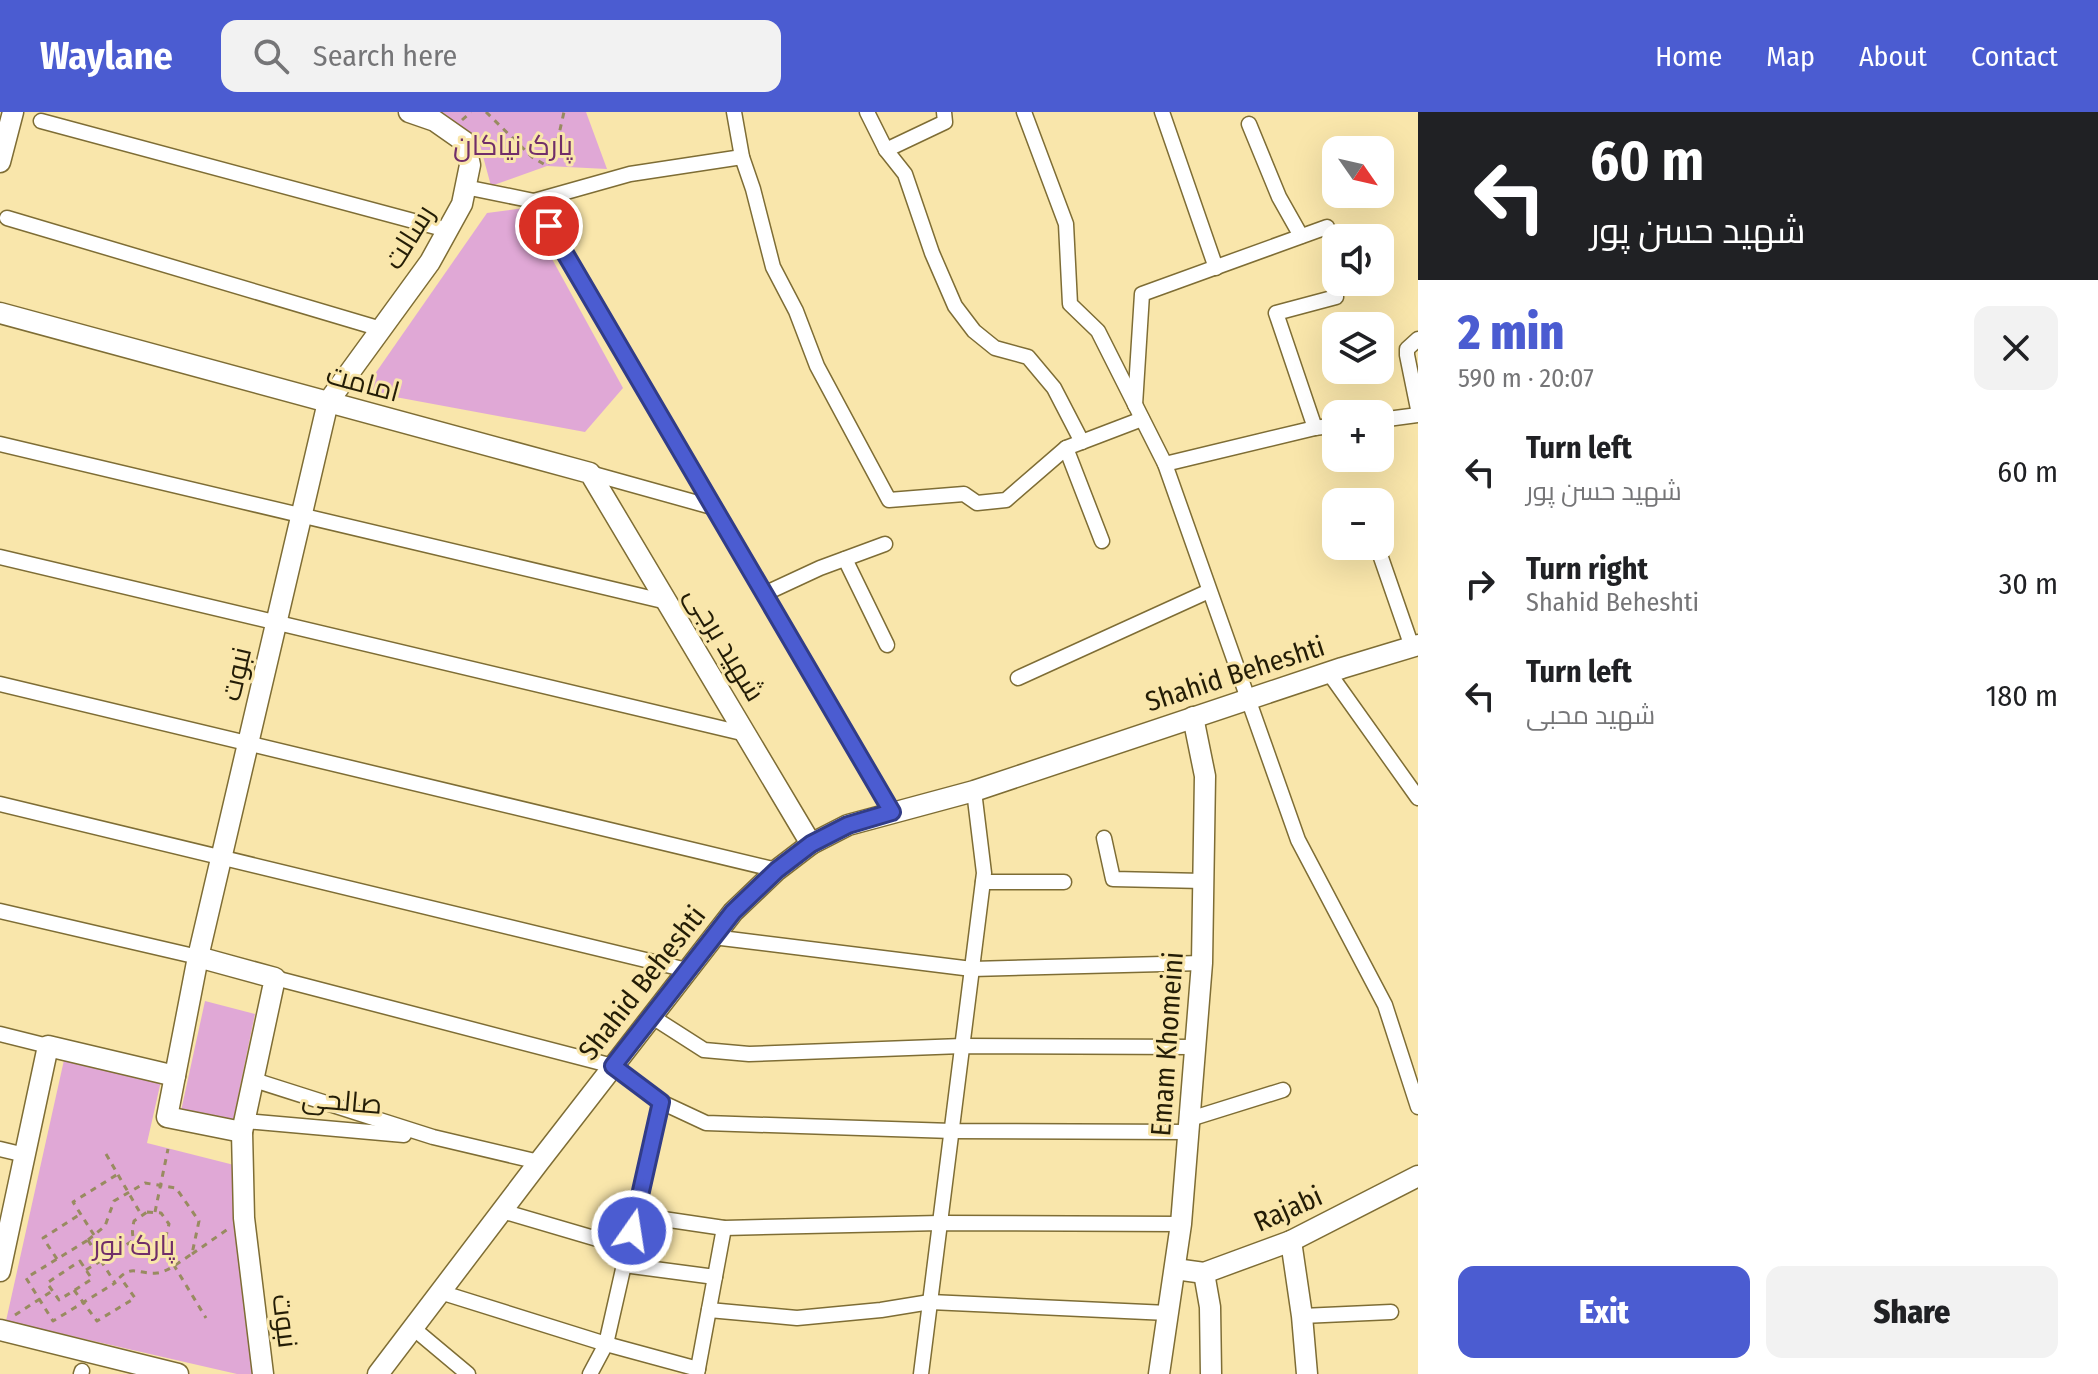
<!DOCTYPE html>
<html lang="en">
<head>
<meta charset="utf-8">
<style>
  :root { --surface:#fff; --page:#f2f2f2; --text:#202124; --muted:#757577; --accent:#4b5cd1 }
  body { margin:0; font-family:"Fira Sans Condensed",Cairo,sans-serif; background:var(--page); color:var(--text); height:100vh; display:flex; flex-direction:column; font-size:30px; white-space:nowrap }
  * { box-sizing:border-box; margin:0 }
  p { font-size:26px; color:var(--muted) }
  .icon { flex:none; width:44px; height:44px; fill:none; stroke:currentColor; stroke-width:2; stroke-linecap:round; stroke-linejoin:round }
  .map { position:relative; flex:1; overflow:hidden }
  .details { display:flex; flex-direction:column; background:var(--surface); width:680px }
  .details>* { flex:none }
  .hud { background:#202124; color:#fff; overflow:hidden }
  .needle { width:52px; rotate:124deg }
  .fabs { position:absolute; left:1322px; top:24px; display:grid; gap:16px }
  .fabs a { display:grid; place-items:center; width:72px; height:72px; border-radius:16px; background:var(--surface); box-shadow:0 8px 32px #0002; font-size:40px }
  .pin { position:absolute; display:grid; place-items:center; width:68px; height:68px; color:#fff; margin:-34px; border:4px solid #fff; border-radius:50%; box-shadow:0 2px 8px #0007 }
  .me { position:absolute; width:88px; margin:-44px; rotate:13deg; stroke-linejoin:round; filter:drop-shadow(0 0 6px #0008) }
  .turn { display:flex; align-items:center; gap:28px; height:168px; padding:0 40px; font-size:36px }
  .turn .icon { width:104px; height:104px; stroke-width:2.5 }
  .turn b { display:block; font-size:56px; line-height:68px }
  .round { display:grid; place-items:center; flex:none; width:84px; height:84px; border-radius:16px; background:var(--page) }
  .headline { display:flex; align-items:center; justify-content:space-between; height:136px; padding:0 40px }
  h1 { font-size:48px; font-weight:800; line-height:60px; color:var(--accent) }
  .button { display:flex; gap:16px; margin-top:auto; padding:16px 40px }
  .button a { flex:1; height:92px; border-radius:16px; background:var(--accent); color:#fff; font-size:32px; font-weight:800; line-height:92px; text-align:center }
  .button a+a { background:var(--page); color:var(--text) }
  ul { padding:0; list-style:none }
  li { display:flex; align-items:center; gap:24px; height:112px; padding:0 40px }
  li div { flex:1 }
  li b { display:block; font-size:30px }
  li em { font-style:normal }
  header { display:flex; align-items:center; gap:48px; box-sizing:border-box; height:112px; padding:0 40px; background:var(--accent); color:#fff }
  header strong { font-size:38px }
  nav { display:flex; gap:44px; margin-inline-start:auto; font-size:28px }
  .search { width:560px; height:72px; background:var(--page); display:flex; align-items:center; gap:20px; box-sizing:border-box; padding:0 28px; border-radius:16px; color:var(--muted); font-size:30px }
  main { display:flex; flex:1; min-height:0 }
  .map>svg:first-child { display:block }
  .green { fill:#e0a8d6 }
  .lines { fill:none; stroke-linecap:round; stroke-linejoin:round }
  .street-casing { stroke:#7e6d35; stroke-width:17 }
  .secondary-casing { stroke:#7e6d35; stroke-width:23 }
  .path { stroke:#988b60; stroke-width:3; stroke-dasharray:6 6; stroke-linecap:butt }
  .street { stroke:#fff; stroke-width:14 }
  .secondary { stroke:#fff; stroke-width:20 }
  .route-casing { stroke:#313c88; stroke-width:20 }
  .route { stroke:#4b5cd1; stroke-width:14 }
  .labels { text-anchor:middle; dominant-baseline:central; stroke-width:6; stroke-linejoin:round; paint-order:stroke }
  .park-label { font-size:28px; fill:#712e69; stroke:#f9e6ab }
  .street-label { font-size:28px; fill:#241d06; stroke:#f9e6ab }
</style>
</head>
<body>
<header>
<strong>Waylane</strong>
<div class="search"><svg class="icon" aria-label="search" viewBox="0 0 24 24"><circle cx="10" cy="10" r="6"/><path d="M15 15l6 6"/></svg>Search here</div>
<nav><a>Home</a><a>Map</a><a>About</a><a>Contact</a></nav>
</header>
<main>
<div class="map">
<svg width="1418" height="1262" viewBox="0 0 1418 1262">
  <rect width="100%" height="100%" fill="#f9e6ab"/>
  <g class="green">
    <polygon points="437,0 586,0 607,57 547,54 491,74 480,33 450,19 446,3"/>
    <polygon points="524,96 623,276 585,320 363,279 487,101"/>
    <polygon points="205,889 255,902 233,1009 181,999"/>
    <polygon points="64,948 161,969 147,1031 242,1055 254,1262 237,1262 6,1209"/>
  </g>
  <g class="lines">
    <defs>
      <g id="street">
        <polyline points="734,0 742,45 753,77 773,155 796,199 817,254 889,388 964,382 977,391 1006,388 1066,336 1142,307"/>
        <polyline points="867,0 886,38 905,62 932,141 955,194 974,219 995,236 1028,245 1054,276 1082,330"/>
        <polyline points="1024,0 1066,112 1070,192 1098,219 1165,352 1298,728 1385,893 1418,995"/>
        <polyline points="1162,0 1216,156"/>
        <polyline points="41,9 447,118"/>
        <polyline points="1249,12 1279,85 1301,124"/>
        <polyline points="886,38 945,10 944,0"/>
        <polyline points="465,75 534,89 892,700"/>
        <polyline points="534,89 630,62 742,45"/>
        <polyline points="7,106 381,217"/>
        <polyline points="1418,227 1407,237 1407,243 1418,297"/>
        <polyline points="1135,293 1142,182 1327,115"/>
        <polyline points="1380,308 1418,303"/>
        <polyline points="1315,316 1276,201 1336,185"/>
        <polyline points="0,332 667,490"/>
        <polyline points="1066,336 1102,429"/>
        <polyline points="1165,352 1315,316 1336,313"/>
        <polyline points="590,361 712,395"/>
        <polyline points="1377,434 1412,535"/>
        <polyline points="0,445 746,622"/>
        <polyline points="845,447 887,533"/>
        <polyline points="764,482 820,456 885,432"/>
        <polyline points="1329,561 1418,686"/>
        <polyline points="1018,566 1209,479"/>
        <polyline points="0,572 777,758"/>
        <polyline points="0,692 687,858"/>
        <polyline points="1104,726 1113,767 1203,769"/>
        <polyline points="983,770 1064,770"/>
        <polyline points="0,799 198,845"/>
        <polyline points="713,825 972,857 1202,851"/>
        <polyline points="275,866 613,954 661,990 606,1232 590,1262"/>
        <polyline points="651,904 704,938 749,942 962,934 1196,935"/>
        <polyline points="0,922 48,934"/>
        <polyline points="254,968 433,1025 539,1050"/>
        <polyline points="661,990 706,1011 952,1019 1189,1020"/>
        <polyline points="1190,1007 1283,978"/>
        <polyline points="245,1009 404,1023"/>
        <polyline points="0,1037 25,1043"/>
        <polyline points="502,1099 628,1136"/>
        <polyline points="636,1103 724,1116 940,1111 1181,1112"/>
        <polyline points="624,1153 715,1165"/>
        <polyline points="440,1180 606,1232 698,1257"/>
        <polyline points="709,1198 797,1206 881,1198 930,1190 1168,1201"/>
        <polyline points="1302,1204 1391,1200"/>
        <polyline points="413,1216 468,1262"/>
        <polyline points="81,1262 82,1259"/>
        <polyline points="697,1262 724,1116"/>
        <polyline points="921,1262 984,761 974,679"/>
      </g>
      <g id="secondary">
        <polyline points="0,50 13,0"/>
        <polyline points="0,201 590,361 811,732"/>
        <polyline points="198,845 275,866 242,1020 244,1106 263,1262"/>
        <polyline points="242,1020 167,1005 198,845 328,290 430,150 462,92 470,53 465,30 435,9 409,0"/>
        <polyline points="1291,1129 1302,1204 1307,1262"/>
        <polyline points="1175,1157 1204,1161 1291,1129 1418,1064"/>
        <polyline points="0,1159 48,934 175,964"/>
        <polyline points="1204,1161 1210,1195 1211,1262"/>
        <polyline points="0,1218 178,1262"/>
        <polyline points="378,1262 539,1050 733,800 777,758 811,732 848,713 974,679 1342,556 1418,533"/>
        <polyline points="1159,1262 1181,1112 1202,851 1205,664 1193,605"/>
      </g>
    </defs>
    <use href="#street" class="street-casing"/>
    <use href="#secondary" class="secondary-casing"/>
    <g class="path">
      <polyline points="486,0 532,45 547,54 557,31 564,0"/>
      <polyline points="462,8 471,0"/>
      <polyline points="106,1042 142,1104"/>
      <path d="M147,1100l14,1 8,11 -4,16 -9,8c-20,-3 -27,-6 -22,-27z"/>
      <polyline points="155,1100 168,1037"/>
      <polyline points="94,1123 73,1090 118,1062"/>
      <path d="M88,1128l17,-14 9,-25 31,-18 31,5 23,33 -7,33c-10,6 -24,18 -35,19 -20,2 -26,-11 -42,10"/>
      <polygon points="88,1128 115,1171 53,1209 26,1166"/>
      <polyline points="161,1132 206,1206"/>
      <polyline points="192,1142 228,1117"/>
      <polyline points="57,1147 43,1126 79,1103"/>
      <polygon points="80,1149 92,1167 59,1188 47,1171"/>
      <polyline points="86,1158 134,1128"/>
      <polyline points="74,1178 97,1209 135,1186 120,1165"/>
      <polyline points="15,1203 52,1179"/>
    </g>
    <use href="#street" class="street"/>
    <use href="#secondary" class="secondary"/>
  </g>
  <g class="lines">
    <defs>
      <polyline id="route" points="549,114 892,700 848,713 811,732 777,758 733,800 613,954 661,990 632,1119"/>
    </defs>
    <use href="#route" class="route-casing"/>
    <use href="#route" class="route"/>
  </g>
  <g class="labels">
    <g class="park-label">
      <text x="513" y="33">پارک نیاکان</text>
      <text x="134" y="1133">پارک نور</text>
    </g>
    <g class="street-label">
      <text transform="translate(409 125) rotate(-58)">رسالت</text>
      <text transform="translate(363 271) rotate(15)">امامت</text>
      <text transform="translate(725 532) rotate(59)">شهید برجی</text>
      <text transform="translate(236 562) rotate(-77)">نبوت</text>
      <text transform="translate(1235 562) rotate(-18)">Shahid Beheshti</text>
      <text transform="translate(642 871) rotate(-52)">Shahid Beheshti</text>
      <text transform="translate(1167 932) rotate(-86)">Emam Khomeini</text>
      <text transform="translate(342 989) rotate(5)">صالحی</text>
      <text transform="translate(1288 1097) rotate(-24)">Rajabi</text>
      <text transform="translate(285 1209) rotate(83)">نبوت</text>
    </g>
  </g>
</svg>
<div class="fabs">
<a><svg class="needle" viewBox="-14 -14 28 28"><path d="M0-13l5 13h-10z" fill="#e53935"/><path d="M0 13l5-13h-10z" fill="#757577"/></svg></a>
<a><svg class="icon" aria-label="sound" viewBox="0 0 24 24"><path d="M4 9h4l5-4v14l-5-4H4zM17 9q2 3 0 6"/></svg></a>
<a><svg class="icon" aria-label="layers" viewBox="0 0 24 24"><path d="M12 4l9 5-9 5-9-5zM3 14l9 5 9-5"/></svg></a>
<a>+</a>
<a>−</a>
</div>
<div class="pin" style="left:549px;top:114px;background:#d93025"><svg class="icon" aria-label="arrive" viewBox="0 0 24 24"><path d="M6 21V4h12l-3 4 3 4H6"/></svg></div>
<svg class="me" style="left:632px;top:1119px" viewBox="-20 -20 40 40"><circle r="17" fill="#4b5cd1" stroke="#fff" stroke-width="3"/><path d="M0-11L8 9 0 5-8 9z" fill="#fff"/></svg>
</div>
<section class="details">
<div class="hud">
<div class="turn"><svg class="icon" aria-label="left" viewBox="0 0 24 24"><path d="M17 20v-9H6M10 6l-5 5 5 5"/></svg><div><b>60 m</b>شهید حسن پور</div></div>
</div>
<div class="headline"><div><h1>2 min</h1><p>590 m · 20:07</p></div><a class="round"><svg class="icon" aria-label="close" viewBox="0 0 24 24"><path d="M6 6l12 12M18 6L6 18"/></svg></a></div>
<ul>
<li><svg class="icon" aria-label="left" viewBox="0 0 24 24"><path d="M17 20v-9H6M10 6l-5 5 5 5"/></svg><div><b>Turn left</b><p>شهید حسن پور</p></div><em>60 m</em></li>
<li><svg class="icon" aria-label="right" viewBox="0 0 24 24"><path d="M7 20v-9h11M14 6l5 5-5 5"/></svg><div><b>Turn right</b><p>Shahid Beheshti</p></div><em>30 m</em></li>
<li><svg class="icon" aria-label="left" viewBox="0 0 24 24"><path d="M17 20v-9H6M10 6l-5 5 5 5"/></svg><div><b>Turn left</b><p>شهید محبی</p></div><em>180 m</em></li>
</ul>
<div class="button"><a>Exit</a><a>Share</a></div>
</section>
</main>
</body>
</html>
